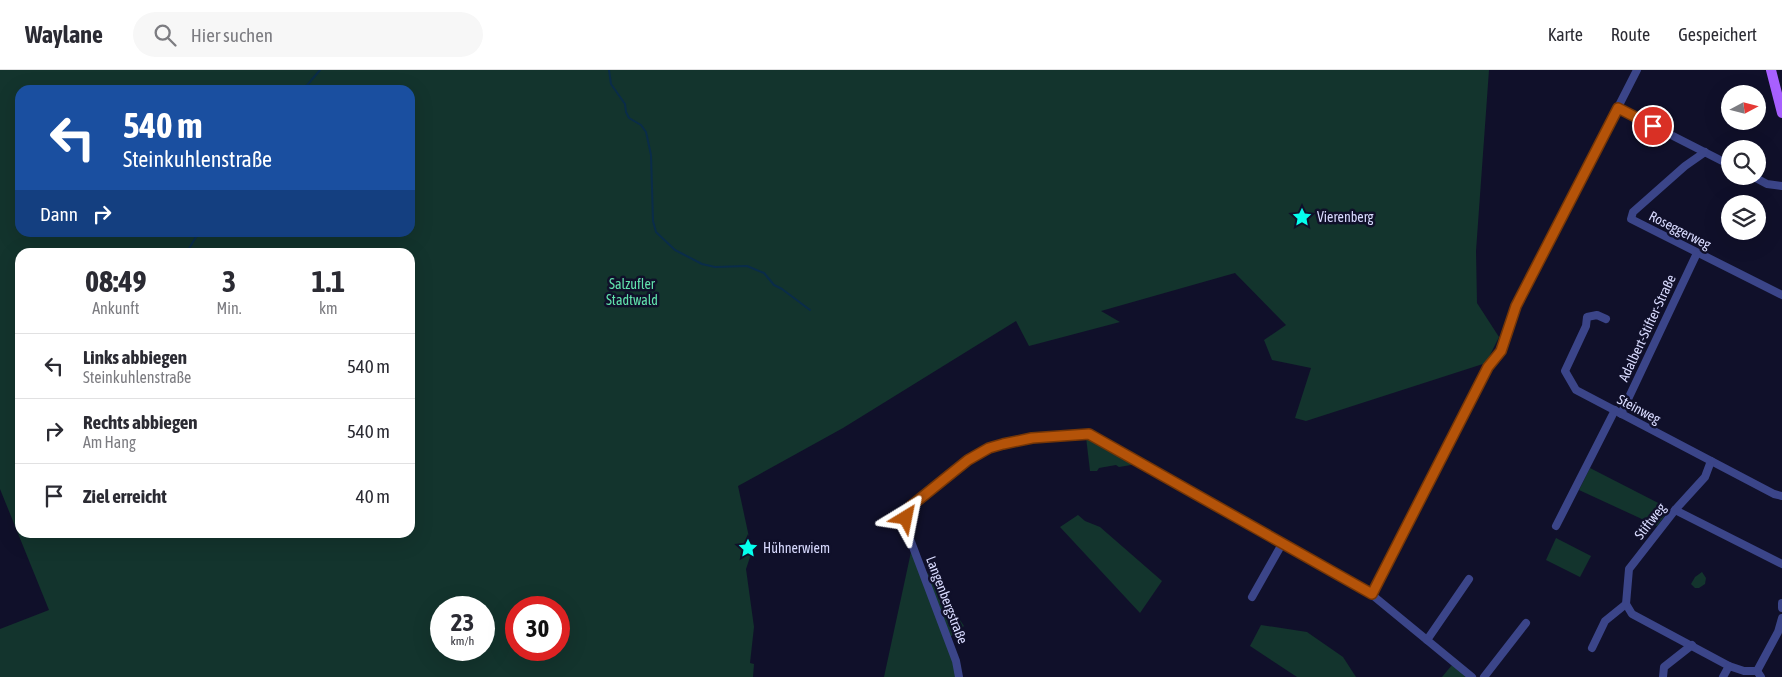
<!DOCTYPE html>
<html lang="de">
<head>
<meta charset="utf-8">
<style>
  :root { --surface:#fff; --page:#f7f7f7; --text:#2b2b33; --muted:#7c7c81; --line:#e1e1e2 }
  body { margin:0; font-family:"Asap Condensed",sans-serif; background:var(--page); color:var(--text); height:100vh; display:flex; flex-direction:column; font-size:19px; white-space:nowrap }
  * { box-sizing:border-box; margin:0 }
  p { font-size:16px; color:var(--muted) }
  .icon { flex:none; width:28px; height:28px; fill:none; stroke:currentColor; stroke-width:2; stroke-linecap:round; stroke-linejoin:round }
  .map { position:relative; flex:1; overflow:hidden }
  .details { position:absolute; left:15px; top:178px; width:400px; height:290px; display:flex; flex-direction:column; background:var(--surface); border-radius:15px; box-shadow:0 5px 20px #0002 }
  .details>* { flex:none }
  .guide { position:absolute; left:15px; top:15px; width:400px; height:152px; border-radius:15px; box-shadow:0 5px 20px #0002; background:#1a4fa0; color:#fff; overflow:hidden }
  .needle { width:32px; rotate:83deg }
  .fabs { position:absolute; left:1721px; top:15px; display:grid; gap:10px }
  .fabs a { display:grid; place-items:center; width:45px; height:45px; border-radius:50%; background:var(--surface); box-shadow:0 5px 20px #0002; font-size:25px }
  .speed { position:absolute; left:430px; top:526px; display:flex; gap:10px; font-size:25px; font-weight:700; text-align:center }
  .speed>* { display:grid; place-content:center; width:65px; height:65px; border-radius:50%; background:var(--surface); box-shadow:0 5px 20px #0002; line-height:1 }
  .speed small { font-size:12px; font-weight:400 }
  .speed .limit { border:8px solid #d22; background:#fff; color:#111 }
  .pin { position:absolute; display:grid; place-items:center; width:42px; height:42px; color:#fff; margin:-21px; border:2px solid #fff; border-radius:50%; box-shadow:0 1px 5px #0007 }
  .me { position:absolute; width:55px; margin:-28px; rotate:35deg; stroke-linejoin:round; filter:drop-shadow(0 0 4px #0008) }
  .turn { display:flex; align-items:center; gap:18px; height:105px; padding:0 25px; font-size:22px }
  .turn .icon { width:65px; height:65px; stroke-width:2.5 }
  .turn b { display:block; font-size:35px; line-height:42px }
  .then { display:flex; align-items:center; height:48px; padding:0 25px; background:#0003; gap:10px; font-size:19px }
  .eta { display:flex; justify-content:space-evenly; align-items:center; height:85px; text-align:center }
  .eta b { font-size:30px; font-weight:700; line-height:35px }
  ul { padding:0; list-style:none }
  li { display:flex; align-items:center; gap:15px; height:65px; padding:0 25px; border-top:1px solid var(--line) }
  li div { flex:1 }
  li b { display:block; font-size:19px }
  li em { font-style:normal }
  header { display:flex; align-items:center; gap:30px; box-sizing:border-box; height:70px; padding:0 25px; background:var(--surface); border-bottom:1px solid var(--line) }
  header strong { font-size:24px }
  nav { display:flex; gap:28px; margin-inline-start:auto; font-size:18px }
  .search { width:350px; height:45px; background:var(--page); display:flex; align-items:center; gap:12px; box-sizing:border-box; padding:0 18px; border-radius:28px; color:var(--muted); font-size:19px }
  .map>svg:first-child { display:block }
  .green { fill:#13342d; fill-rule:evenodd }
  .lines { fill:none; stroke-linecap:round; stroke-linejoin:round }
  .stream { stroke:#0a2c49; stroke-width:2 }
  .minor { stroke:#3b4589; stroke-width:8 }
  .major { stroke:#a860ff; stroke-width:10 }
  .route-casing { stroke:#753606; stroke-width:12 }
  .route { stroke:#b45309; stroke-width:9 }
  .labels { text-anchor:middle; dominant-baseline:central; stroke-width:5; stroke-linejoin:round; paint-order:stroke }
  .poi-label { font-size:14px; fill:#d9dbff; stroke:#10102a; text-anchor:start }
  .street-label { font-size:14px; fill:#d9dbff; stroke:#10102a }
  .park-label { font-size:14px; fill:#61e2ac; stroke:#10102a }
</style>
</head>
<body>
<header>
<strong>Waylane</strong>
<div class="search"><svg class="icon" aria-label="search" viewBox="0 0 24 24"><circle cx="10" cy="10" r="6"/><path d="M15 15l6 6"/></svg>Hier suchen</div>
<nav><a>Karte</a><a>Route</a><a>Gespeichert</a></nav>
</header>
<div class="map">
<svg width="1782" height="607" viewBox="0 0 1782 607">
  <rect width="100%" height="100%" fill="#10102a"/>
  <g class="green">
    <path d="M0,0h1489l-13,181 1,52 22,34 -13,26 -180,58 -11,-3 16,-50 -39,-8 -8,-20 22,-15 -51,-52 -134,38 19,11 -91,24 -13,-25 -173,107 -105,58 14,65 -6,18 8,58 -4,36 4,1 -1,13h-753v-48l49,-19 -49,-121zM20,20h390v142h-390zM20,182h390v280h-390zM441,538h43v42h-43zM516,538h43v42h-43z"/>
    <polygon points="1086,367 1137,394 1119,397 1116,395 1099,398 1097,401 1090,401"/>
    <polygon points="1590,398 1670,439 1657,456 1579,420"/>
    <polygon points="1078,445 1085,451 1100,457 1162,511 1140,543 1060,457"/>
    <polygon points="1556,468 1591,486 1580,507 1546,490"/>
    <polygon points="911,482 935,513 964,556 949,568 960,607 884,607"/>
    <polygon points="1702,502 1706,508 1705,514 1699,518 1695,518 1691,514 1695,507"/>
    <polygon points="1261,555 1307,562 1343,587 1356,607 1297,607 1250,576"/>
    <polygon points="1452,595 1466,607 1442,607"/>
  </g>
  <g class="lines">
    <g class="stream">
      <polyline points="609,0 611,14 625,34 626,42 629,48 641,55 646,62 651,85 653,151 656,162 675,180 702,194 715,197 747,196 764,203 774,215 782,219 810,240"/>
      <polyline points="303,20 320,0"/>
      <polyline points="187,182 199,162"/>
    </g>
    <g class="minor">
      <polyline points="1618,38 1730,95"/>
      <polyline points="1705,82 1685,96 1633,142 1631,149 1782,225"/>
      <polyline points="1752,106 1767,114 1782,116"/>
      <polyline points="1606,249 1597,245 1587,247 1586,256 1565,301 1576,320 1774,424 1782,426"/>
      <polyline points="1621,344 1697,183"/>
      <polyline points="1675,440 1782,494"/>
      <polyline points="1556,456 1615,340"/>
      <polyline points="1371,524 1488,297 1501,281 1515,239 1637,0"/>
      <polyline points="1252,527 1282,474"/>
      <polyline points="1782,533 1782,538"/>
      <polyline points="1626,534 1632,544 1729,596 1744,601 1757,601 1761,607"/>
      <polyline points="1427,570 1469,509"/>
      <polyline points="1592,578 1605,551 1626,534 1629,499 1675,440 1705,407 1711,391"/>
      <polyline points="1757,601 1778,562 1782,548"/>
      <path d="M959,607l-3,-16 -46,-122 -5,-26c19,-20 61,-55 86,-65 30,-12 66,-14 98,-13l282,159 101,83"/>
      <polyline points="1484,607 1526,553"/>
      <polyline points="1663,607 1664,597 1692,575"/>
      <polyline points="1723,607 1729,596"/>
    </g>
    <polyline class="major" points="1771,0 1782,43"/>
  </g>
  <g class="lines">
    <defs>
      <polyline id="route" points="906,448 905,442 911,436 968,390 989,378 1003,374 1032,368 1089,364 1372,524 1488,297 1501,281 1516,236 1618,38 1653,56"/>
    </defs>
    <use href="#route" class="route-casing"/>
    <use href="#route" class="route"/>
  </g>
  <defs>
    <symbol id="sight-bare" viewBox="-9 -9 18 18"><path d="M0-6L1.8-2.2L6-1.7L2.9 1.2L3.7 5.4L0 3.3L-3.7 5.4L-2.9 1.2L-6-1.7L-1.8-2.2Z" fill="#05ffed" stroke="#10102a" stroke-width="2.5" paint-order="stroke"/></symbol>
  </defs>
  <g fill-rule="evenodd">
    <use href="#sight-bare" x="1288" y="133" width="28" height="28"/>
    <use href="#sight-bare" x="734" y="464" width="28" height="28"/>
  </g>
  <g class="labels">
    <g class="poi-label">
      <text x="1317" y="147">Vierenberg</text>
      <text x="763" y="478">Hühnerwiem</text>
    </g>
    <g class="street-label">
      <text transform="translate(1680 160) rotate(27)">Roseggerweg</text>
      <text transform="translate(1647 258) rotate(-65)">Adalbert-Stifter-Straße</text>
      <text transform="translate(1639 339) rotate(28)">Steinweg</text>
      <text transform="translate(1650 451) rotate(-52)">Stiftweg</text>
      <text transform="translate(947 530) rotate(69)">Langenbergstraße</text>
    </g>
    <g class="park-label">
      <text x="632" y="214">Salzufler<tspan x="632" dy="16">Stadtwald</tspan></text>
    </g>
  </g>
</svg>
<div class="fabs">
<a><svg class="needle" viewBox="-14 -14 28 28"><path d="M0-13l5 13h-10z" fill="#e53935"/><path d="M0 13l5-13h-10z" fill="#7c7c81"/></svg></a>
<a><svg class="icon" aria-label="search" viewBox="0 0 24 24"><circle cx="10" cy="10" r="6"/><path d="M15 15l6 6"/></svg></a>
<a><svg class="icon" aria-label="layers" viewBox="0 0 24 24"><path d="M12 4l9 5-9 5-9-5zM3 14l9 5 9-5"/></svg></a>
</div>
<div class="speed"><div>23<small>km/h</small></div><div class="limit">30</div></div>
<div class="pin" style="left:1653px;top:56px;background:#d93025"><svg class="icon" aria-label="arrive" viewBox="0 0 24 24"><path d="M6 21V4h12l-3 4 3 4H6"/></svg></div>
<svg class="me" style="left:906px;top:448px" viewBox="-20 -20 40 40"><path d="M0-17L14 15 0 8-14 15z" fill="#b45309" stroke="#fff" stroke-width="4"/></svg>
<div class="guide">
<div class="turn"><svg class="icon" aria-label="left" viewBox="0 0 24 24"><path d="M17 20v-9H6M10 6l-5 5 5 5"/></svg><div><b>540 m</b>Steinkuhlenstraße</div></div>
<div class="then">Dann<svg class="icon" aria-label="right" viewBox="0 0 24 24"><path d="M7 20v-9h11M14 6l5 5-5 5"/></svg></div>
</div>
<section class="details">
<div class="eta">
<div><b>08:49</b><p>Ankunft</p></div>
<div><b>3</b><p>Min.</p></div>
<div><b>1.1</b><p>km</p></div>
</div>
<ul>
<li><svg class="icon" aria-label="left" viewBox="0 0 24 24"><path d="M17 20v-9H6M10 6l-5 5 5 5"/></svg><div><b>Links abbiegen</b><p>Steinkuhlenstraße</p></div><em>540 m</em></li>
<li><svg class="icon" aria-label="right" viewBox="0 0 24 24"><path d="M7 20v-9h11M14 6l5 5-5 5"/></svg><div><b>Rechts abbiegen</b><p>Am Hang</p></div><em>540 m</em></li>
<li><svg class="icon" aria-label="arrive" viewBox="0 0 24 24"><path d="M6 21V4h12l-3 4 3 4H6"/></svg><div><b>Ziel erreicht</b></div><em>40 m</em></li>
</ul>
</section>
</div>
</body>
</html>
